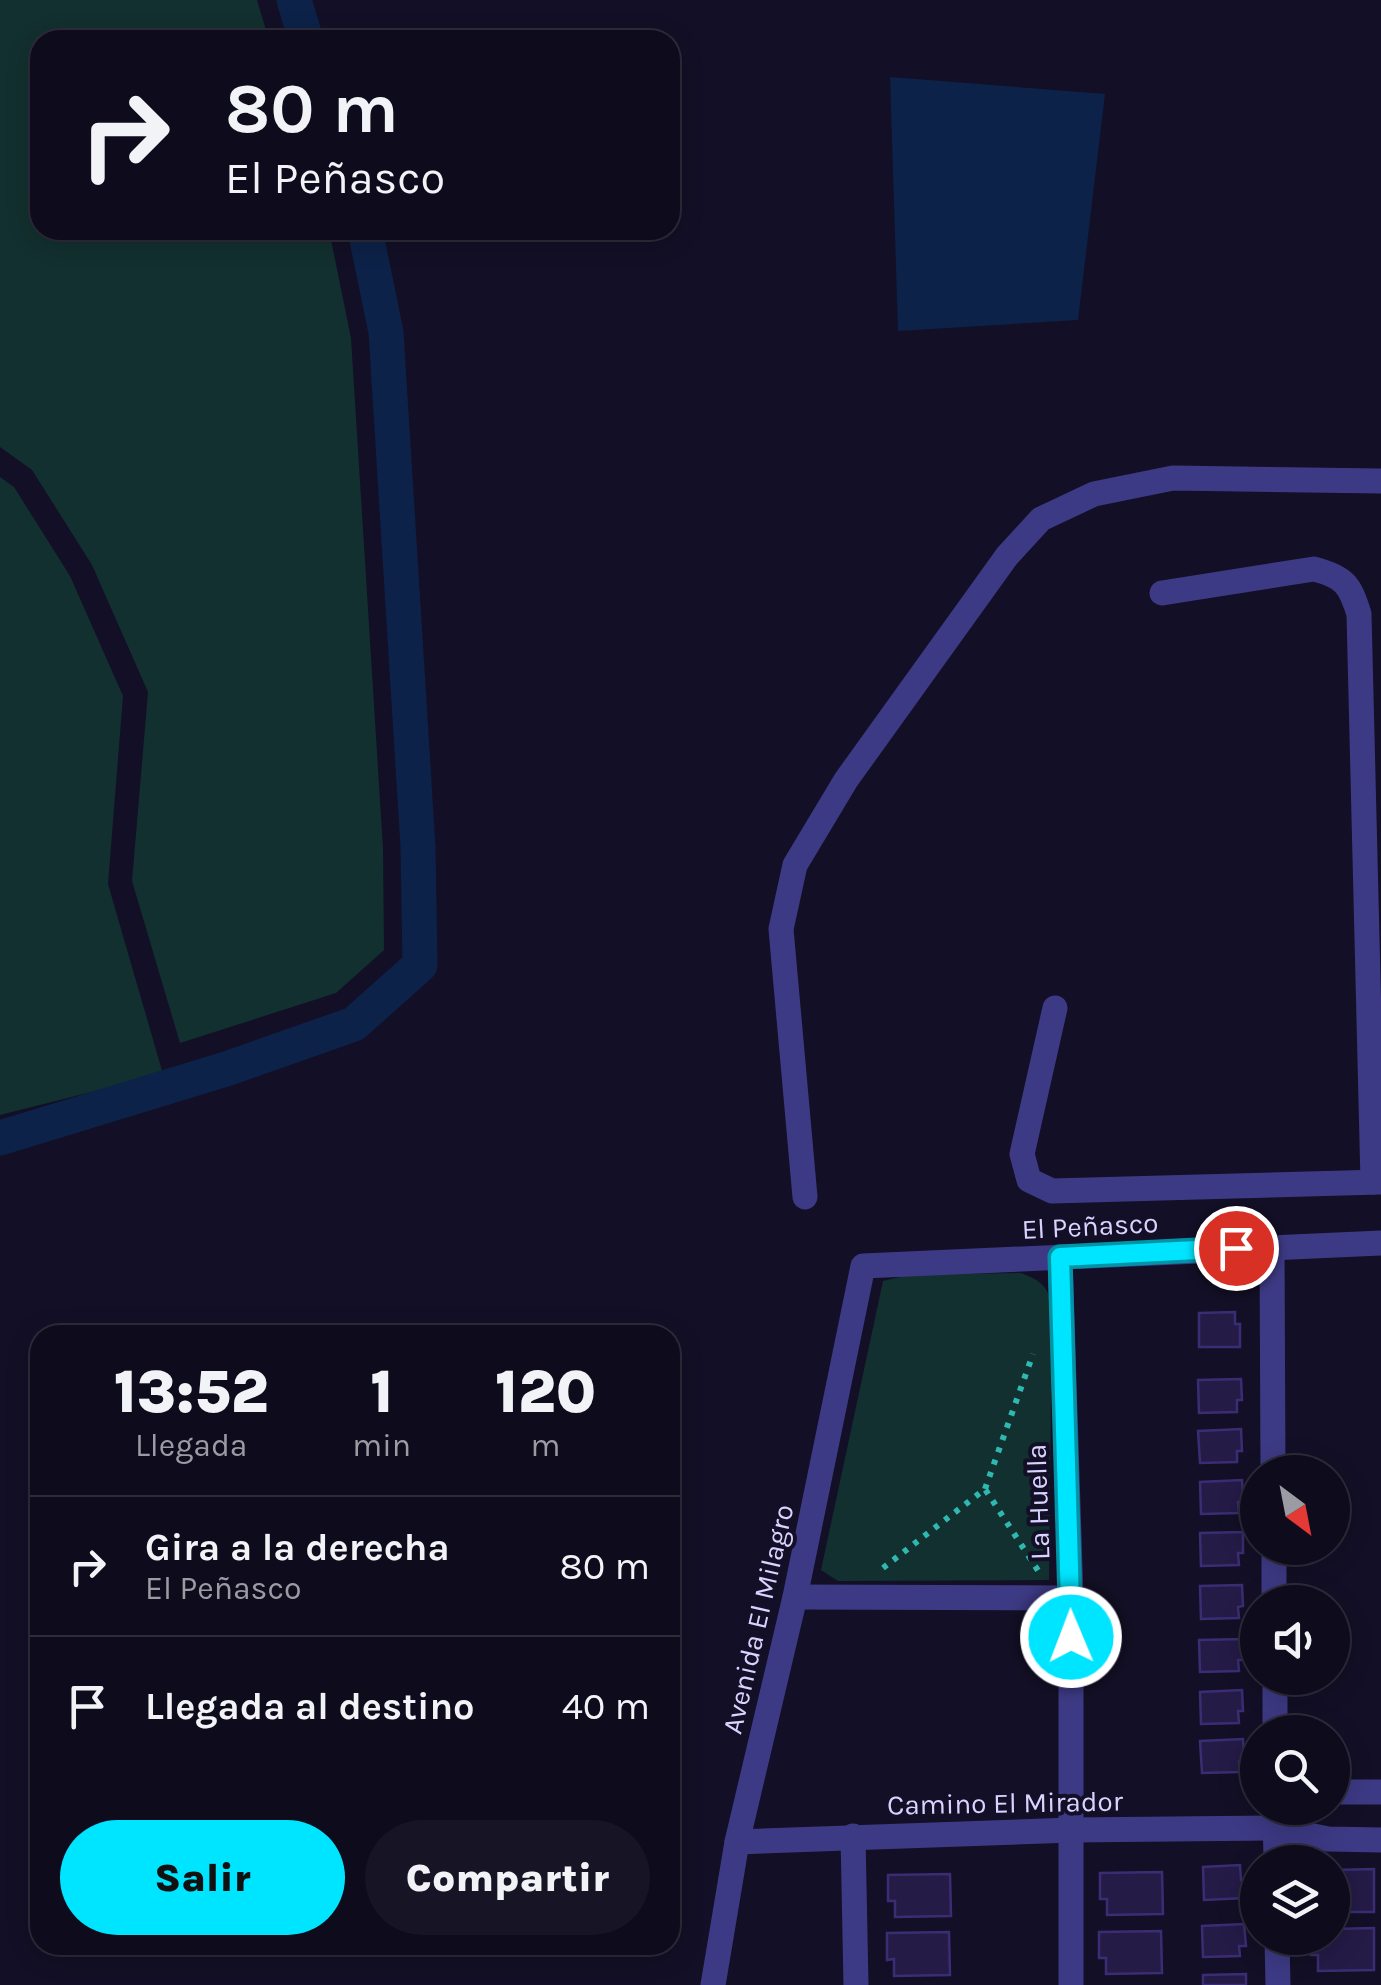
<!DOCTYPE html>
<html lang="es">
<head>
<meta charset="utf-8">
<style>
  :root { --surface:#0e0b1c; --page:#171425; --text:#f1f3f6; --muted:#9b9ba3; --line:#2e2b3b; --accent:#00e5ff }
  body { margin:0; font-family:Karla,sans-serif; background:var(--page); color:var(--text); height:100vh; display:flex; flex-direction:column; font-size:38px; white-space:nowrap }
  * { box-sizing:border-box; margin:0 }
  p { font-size:32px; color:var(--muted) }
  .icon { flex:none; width:55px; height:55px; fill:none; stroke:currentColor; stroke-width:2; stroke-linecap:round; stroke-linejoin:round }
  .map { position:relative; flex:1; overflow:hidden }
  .sheet { position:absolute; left:30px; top:1325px; width:650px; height:630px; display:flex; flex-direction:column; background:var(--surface); border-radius:30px; box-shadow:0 5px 25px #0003,0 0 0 2px var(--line) }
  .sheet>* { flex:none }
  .top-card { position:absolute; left:30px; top:30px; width:650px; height:210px; border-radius:30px; box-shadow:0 5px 25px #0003,0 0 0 2px var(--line); background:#0e0b1c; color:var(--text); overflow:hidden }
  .needle { width:65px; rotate:148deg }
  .controls { position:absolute; left:1240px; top:1455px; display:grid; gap:20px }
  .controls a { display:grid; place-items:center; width:110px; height:110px; border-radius:50%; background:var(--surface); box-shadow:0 5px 25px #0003,0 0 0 2px var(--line); font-size:50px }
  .pin { position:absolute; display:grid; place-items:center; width:85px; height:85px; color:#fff; margin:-42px; border:5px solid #fff; border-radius:50%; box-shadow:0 2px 10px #0007 }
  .me { position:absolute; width:110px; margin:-55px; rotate:359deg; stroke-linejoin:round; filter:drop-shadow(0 0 8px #0008) }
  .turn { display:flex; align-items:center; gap:35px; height:210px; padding:0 30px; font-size:45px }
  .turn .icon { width:130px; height:130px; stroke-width:2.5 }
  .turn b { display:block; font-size:70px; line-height:85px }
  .eta { display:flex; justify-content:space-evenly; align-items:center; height:170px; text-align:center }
  .eta b { font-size:60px; font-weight:800; line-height:70px }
  .cta { display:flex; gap:20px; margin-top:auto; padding:20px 30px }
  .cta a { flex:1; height:115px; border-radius:60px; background:var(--accent); color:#111; font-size:40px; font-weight:800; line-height:115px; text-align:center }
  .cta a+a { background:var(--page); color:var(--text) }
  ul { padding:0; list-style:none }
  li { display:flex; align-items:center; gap:30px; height:140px; padding:0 30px; border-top:2px solid var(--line) }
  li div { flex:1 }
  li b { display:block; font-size:38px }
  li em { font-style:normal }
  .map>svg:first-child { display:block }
  .green { fill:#12302f }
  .water { fill:#0c2248 }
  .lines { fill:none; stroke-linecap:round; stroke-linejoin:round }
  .canal { stroke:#0c2248; stroke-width:35 }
  .building { fill:#241b47; stroke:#3b2d73; stroke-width:2.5 }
  .path { stroke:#2fb8b0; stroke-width:6; stroke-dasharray:5 8; stroke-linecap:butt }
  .minor { stroke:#3d3a85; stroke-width:25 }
  .route-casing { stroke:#0095a6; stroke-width:25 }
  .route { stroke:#00e5ff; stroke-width:18 }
  .labels { text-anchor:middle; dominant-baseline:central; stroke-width:8; stroke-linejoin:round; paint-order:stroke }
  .street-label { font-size:28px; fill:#d9d4ff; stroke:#130f26 }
</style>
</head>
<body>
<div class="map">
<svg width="1381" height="1985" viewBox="0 0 1381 1985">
  <rect width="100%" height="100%" fill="#130f26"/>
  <g class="green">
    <polygon points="0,0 257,0 269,40 40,40 40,230 329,230 351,338 383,848 384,950 336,993 180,1043 132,881 148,692 92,565 32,470 0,447"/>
    <polygon points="0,477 14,487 70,576 123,696 108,884 163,1074 0,1115"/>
    <path d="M1021,1273c22,8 28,15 31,37l-3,270 -211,1 -17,-11 62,-289 25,-6z"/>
  </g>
  <polygon class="water" points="890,77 1105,94 1078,320 898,331"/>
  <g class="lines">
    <g class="canal">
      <polyline points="294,0 306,40"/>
      <polyline points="0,1138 226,1069 354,1024 420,965 418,847 386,332 365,230"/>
    </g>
  </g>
  <g class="building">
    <polygon points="1235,1312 1235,1324 1240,1324 1240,1347 1199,1347 1199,1313"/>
    <polygon points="1241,1379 1242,1400 1237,1400 1237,1412 1199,1413 1198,1380"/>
    <polygon points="1241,1429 1242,1451 1237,1451 1237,1462 1200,1463 1198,1431"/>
    <polygon points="1242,1480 1243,1502 1238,1502 1239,1513 1201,1514 1200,1482"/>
    <polygon points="1243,1532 1243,1553 1238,1553 1239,1565 1201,1566 1200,1533"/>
    <polygon points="1242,1585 1243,1606 1238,1607 1239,1618 1201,1619 1200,1586"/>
    <polygon points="1242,1639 1243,1660 1238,1660 1239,1671 1200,1672 1199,1640"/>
    <polygon points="1242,1690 1243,1711 1238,1711 1239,1723 1201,1724 1200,1692"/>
    <polygon points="1243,1739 1244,1760 1239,1761 1240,1772 1202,1773 1200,1741"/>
    <polygon points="1240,1865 1241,1880 1245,1879 1246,1898 1204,1900 1203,1867"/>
    <polygon points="1374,1869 1374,1912 1332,1912 1332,1870"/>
    <polygon points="1162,1872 1163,1914 1107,1915 1107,1899 1100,1899 1100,1873"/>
    <polygon points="950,1874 951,1916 895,1917 895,1901 888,1901 888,1875"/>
    <polygon points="1244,1924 1246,1946 1239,1946 1240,1956 1203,1957 1202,1926"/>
    <polygon points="1374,1928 1374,1970 1318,1971 1318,1955 1311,1955 1311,1938 1332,1938 1332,1929"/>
    <polygon points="1161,1931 1162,1973 1106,1974 1106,1958 1099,1958 1099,1932"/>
    <polygon points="949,1932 950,1975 894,1976 894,1959 887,1960 887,1933"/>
    <polygon points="1246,1974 1246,1985 1203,1985 1203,1975"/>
  </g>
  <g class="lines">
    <g class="path">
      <polyline points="985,1489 1033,1354"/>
      <polyline points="883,1568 985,1489 1039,1572"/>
    </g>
    <g class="minor">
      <path d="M1162,593l152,-24c31,8 36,16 45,45l14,568"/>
      <polyline points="1055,1008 1022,1154 1029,1180 1052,1191 1381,1182"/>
      <polyline points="805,1197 781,929 795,865 846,780 1007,556 1041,519 1094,494 1173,478 1381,481"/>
      <polyline points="1272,1247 1273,1472"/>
      <polyline points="1060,1257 1071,1598 1071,1985"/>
      <polyline points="1274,1548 1274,1602"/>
      <polyline points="795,1597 1071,1598"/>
      <polyline points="1275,1678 1275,1732"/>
      <polyline points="1332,1792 1381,1792"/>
      <polyline points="1275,1808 1276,1862"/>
      <polyline points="1275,1828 1301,1808"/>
      <polyline points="853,1836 856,1985"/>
      <polyline points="737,1842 1072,1830 1275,1828 1328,1839 1381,1840"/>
      <polyline points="1277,1938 1278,1985"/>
      <polyline points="713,1985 737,1842 795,1597 863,1266 1381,1243"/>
    </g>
  </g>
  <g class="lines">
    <defs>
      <polyline id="route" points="1071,1637 1060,1257 1236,1248"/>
    </defs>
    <use href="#route" class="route-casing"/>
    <use href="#route" class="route"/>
  </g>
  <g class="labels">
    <g class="street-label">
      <text transform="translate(1090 1226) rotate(-3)">El Peñasco</text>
      <text transform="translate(1038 1502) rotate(-92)">La Huella</text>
      <text transform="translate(758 1619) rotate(-77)">Avenida El Milagro</text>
      <text transform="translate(1005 1803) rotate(-1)">Camino El Mirador</text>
    </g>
  </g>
</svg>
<div class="controls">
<a><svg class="needle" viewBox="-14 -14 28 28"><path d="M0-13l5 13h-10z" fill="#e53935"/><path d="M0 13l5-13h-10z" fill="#9b9ba3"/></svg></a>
<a><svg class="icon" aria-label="sound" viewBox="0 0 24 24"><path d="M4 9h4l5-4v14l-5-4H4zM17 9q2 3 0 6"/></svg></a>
<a><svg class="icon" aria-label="search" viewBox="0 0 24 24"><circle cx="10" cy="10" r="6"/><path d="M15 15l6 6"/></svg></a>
<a><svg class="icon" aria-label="layers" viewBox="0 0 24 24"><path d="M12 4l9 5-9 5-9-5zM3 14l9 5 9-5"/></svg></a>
</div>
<div class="pin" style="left:1236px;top:1248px;background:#d93025"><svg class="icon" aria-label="arrive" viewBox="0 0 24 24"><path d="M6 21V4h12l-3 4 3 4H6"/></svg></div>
<svg class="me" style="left:1071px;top:1637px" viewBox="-20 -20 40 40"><circle r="17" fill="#00e5ff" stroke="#fff" stroke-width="3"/><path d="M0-11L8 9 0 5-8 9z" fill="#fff"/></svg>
<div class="top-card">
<div class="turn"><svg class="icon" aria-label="right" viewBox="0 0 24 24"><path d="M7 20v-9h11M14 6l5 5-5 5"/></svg><div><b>80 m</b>El Peñasco</div></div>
</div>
<section class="sheet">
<div class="eta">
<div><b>13:52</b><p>Llegada</p></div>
<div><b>1</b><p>min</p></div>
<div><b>120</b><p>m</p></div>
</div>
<ul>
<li><svg class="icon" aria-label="right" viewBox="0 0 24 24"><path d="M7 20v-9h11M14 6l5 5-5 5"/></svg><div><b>Gira a la derecha</b><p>El Peñasco</p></div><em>80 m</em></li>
<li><svg class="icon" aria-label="arrive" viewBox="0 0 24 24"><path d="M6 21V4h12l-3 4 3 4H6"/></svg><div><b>Llegada al destino</b></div><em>40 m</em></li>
</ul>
<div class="cta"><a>Salir</a><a>Compartir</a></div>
</section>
</div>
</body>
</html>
